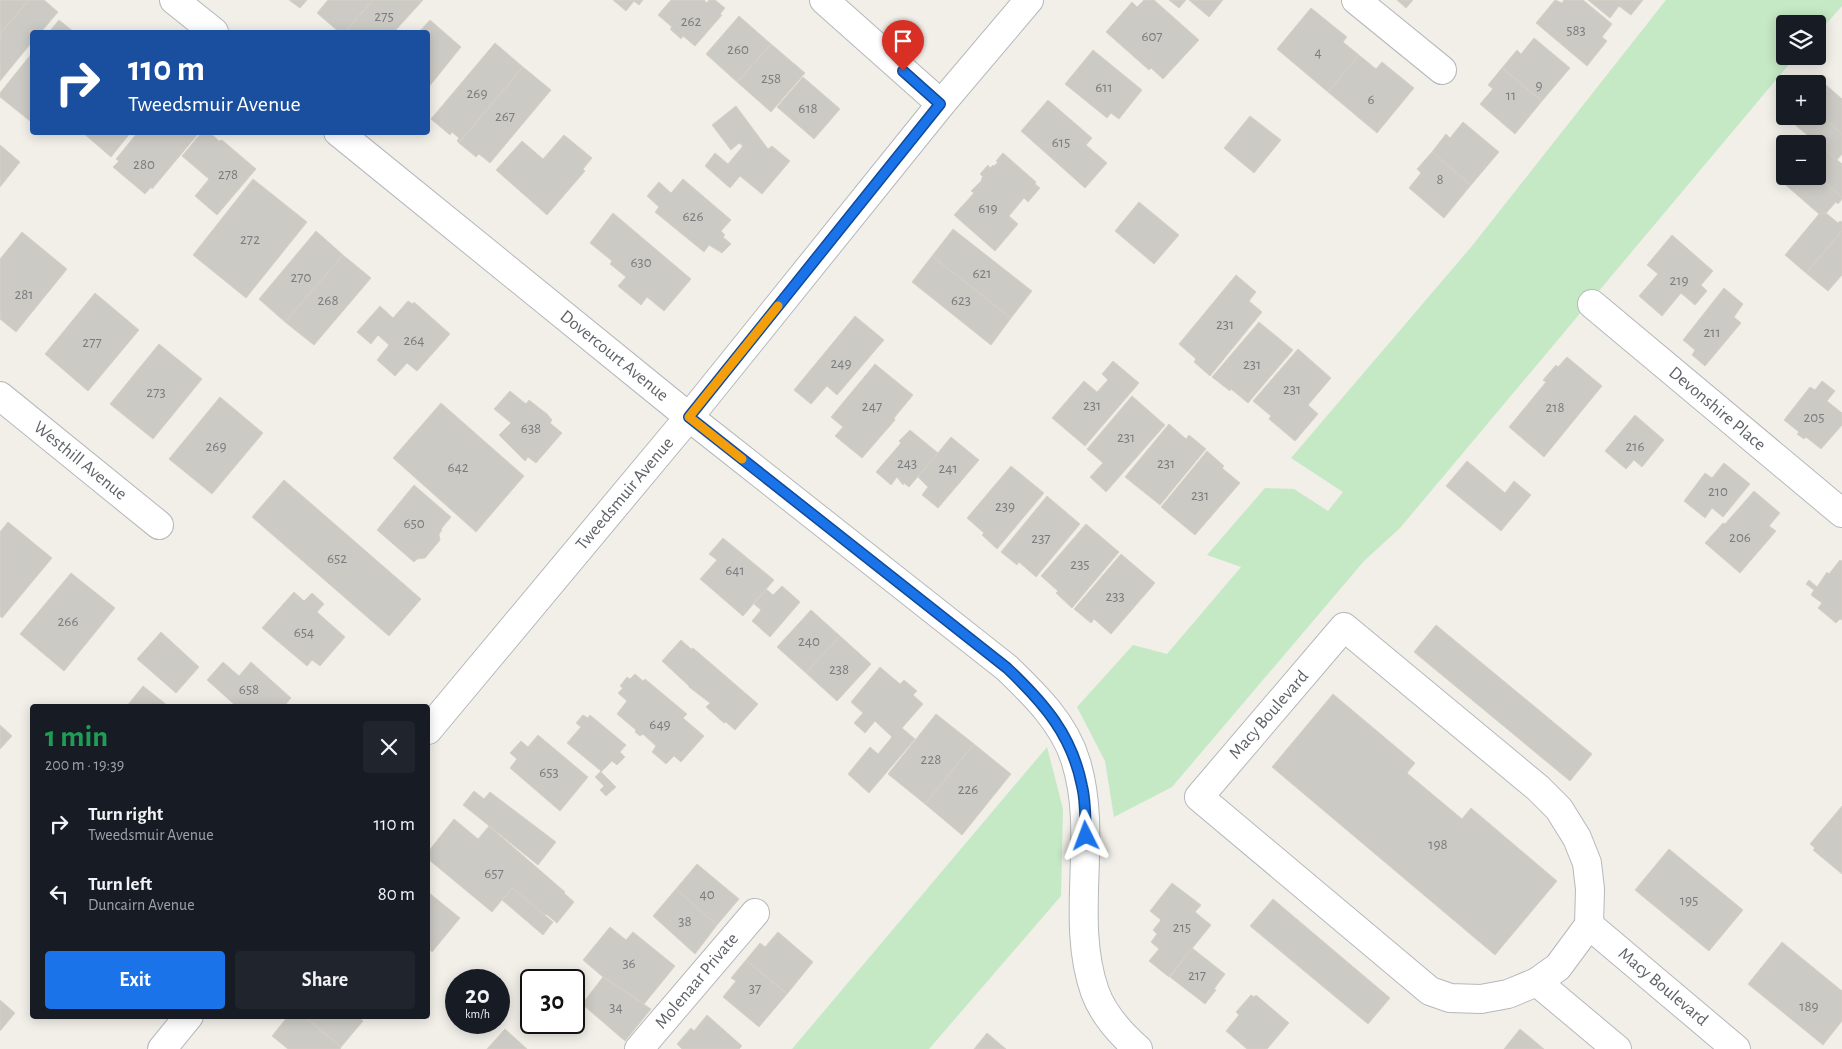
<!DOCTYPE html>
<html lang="en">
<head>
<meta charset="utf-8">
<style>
  :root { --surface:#171b24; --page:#20242c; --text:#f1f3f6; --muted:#9ea1a6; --accent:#1a73e8 }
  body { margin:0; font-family:"Alegreya Sans",sans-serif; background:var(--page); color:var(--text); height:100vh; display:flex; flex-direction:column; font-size:19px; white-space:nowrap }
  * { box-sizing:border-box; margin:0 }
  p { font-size:16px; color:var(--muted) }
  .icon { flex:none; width:28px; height:28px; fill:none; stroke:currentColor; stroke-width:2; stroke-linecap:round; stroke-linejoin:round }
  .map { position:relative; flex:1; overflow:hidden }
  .sheet { position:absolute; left:30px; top:704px; width:400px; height:315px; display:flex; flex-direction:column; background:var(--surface); border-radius:5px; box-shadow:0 2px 12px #0003 }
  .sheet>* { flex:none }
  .guide { position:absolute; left:30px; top:30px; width:400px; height:105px; border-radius:5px; box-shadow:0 2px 12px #0003; background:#1a4fa0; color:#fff; overflow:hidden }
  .tools { position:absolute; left:1776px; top:15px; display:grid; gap:10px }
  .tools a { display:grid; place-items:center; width:50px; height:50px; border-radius:5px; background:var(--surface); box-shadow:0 2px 12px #0003; font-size:25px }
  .speed { position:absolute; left:445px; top:969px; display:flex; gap:10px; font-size:25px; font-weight:700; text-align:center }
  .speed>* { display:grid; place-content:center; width:65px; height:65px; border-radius:50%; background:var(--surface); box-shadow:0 2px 12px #0003; line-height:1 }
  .speed small { font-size:12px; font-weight:400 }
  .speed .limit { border:2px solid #111; border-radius:8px; background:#fff; color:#111 }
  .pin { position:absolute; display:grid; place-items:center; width:42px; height:42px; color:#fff; margin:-51px -21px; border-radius:50% 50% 50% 0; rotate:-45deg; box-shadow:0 0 5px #0007 }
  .pin .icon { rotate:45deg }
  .me { position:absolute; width:55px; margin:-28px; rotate:357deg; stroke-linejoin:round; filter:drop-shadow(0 0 4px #0008) }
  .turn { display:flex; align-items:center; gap:18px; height:105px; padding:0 15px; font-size:22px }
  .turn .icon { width:65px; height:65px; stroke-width:2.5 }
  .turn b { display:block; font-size:35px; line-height:42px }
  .round { display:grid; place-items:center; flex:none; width:52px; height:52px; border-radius:5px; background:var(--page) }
  .overview { display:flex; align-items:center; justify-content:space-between; height:85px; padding:0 15px }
  h1 { font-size:30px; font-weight:600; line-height:38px; color:#1e9e55 }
  .cta { display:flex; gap:10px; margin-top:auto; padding:10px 15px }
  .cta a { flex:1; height:58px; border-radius:5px; background:var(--accent); color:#fff; font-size:20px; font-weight:600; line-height:58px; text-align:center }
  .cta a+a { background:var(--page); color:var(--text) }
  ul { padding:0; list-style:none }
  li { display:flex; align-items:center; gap:15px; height:70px; padding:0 15px }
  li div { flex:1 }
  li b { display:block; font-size:19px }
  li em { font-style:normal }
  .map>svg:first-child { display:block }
  .green { fill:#c5e8c5 }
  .building { fill:#cccac5; stroke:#d6d1c6 }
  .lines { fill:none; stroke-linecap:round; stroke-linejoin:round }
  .minor-casing { stroke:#b5b8bc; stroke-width:30 }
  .minor { stroke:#fff; stroke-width:28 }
  .route-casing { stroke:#114b97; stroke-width:12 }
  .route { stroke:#1a73e8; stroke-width:9 }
  .slow { stroke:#f59e0b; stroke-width:9 }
  .labels { text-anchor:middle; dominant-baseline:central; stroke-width:4.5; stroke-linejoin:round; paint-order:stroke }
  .number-label { font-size:15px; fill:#7a7d7f }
  .street-label { font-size:18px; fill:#5f6368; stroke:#fff }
</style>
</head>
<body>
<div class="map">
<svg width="1842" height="1049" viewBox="0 0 1842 1049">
  <rect width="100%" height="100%" fill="#f1efe8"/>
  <g class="green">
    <polygon points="1666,0 1842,0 1842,6 1818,33 1818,24 1785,24 1785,56 1796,56 1400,528 1364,561 1172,787 1114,817 1105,761 1077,707 1133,645 1167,654 1241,567 1207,555 1265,488 1294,489 1328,511 1343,492 1291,458 1472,246"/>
    <polygon points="1047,747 1063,809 1061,896 929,1049 792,1049"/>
  </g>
  <g class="building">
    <polygon points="0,0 29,0 0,34"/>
    <polygon points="29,0 44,0 58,12 41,32 32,32 32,42 0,81 0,34"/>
    <polygon points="289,0 307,0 300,8"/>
    <polygon points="328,0 373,0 345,32 339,32 317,13"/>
    <polygon points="373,0 423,0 394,32 345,32"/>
    <polygon points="613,0 643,0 639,5 634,1 626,11"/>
    <polygon points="671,0 704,0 707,3 709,0 715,0 725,8 720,14 722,15 695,46 683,36 681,39 670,29 672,27 658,15"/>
    <polygon points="1144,0 1154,0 1199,40 1163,79 1151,68 1149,70 1106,32 1132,2 1137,7"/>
    <polygon points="1169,0 1186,0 1179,8"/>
    <polygon points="1189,0 1223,0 1209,17"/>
    <polygon points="1397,0 1413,0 1406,8"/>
    <polygon points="1555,0 1562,3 1564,0 1583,0 1612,24 1602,37 1607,41 1587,66 1536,23"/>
    <polygon points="1588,0 1643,0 1631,15 1619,6 1610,18"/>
    <polygon points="1311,8 1347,37 1343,42 1359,55 1328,92 1277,49"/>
    <polygon points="739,16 771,44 737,82 706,54"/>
    <polygon points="59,20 74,32 49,32"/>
    <polygon points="430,20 461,47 428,88 428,32 419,32"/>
    <polygon points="1534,38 1570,68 1542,101 1502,68 1517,50 1521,54"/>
    <polygon points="495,43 523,67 459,143 457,141 459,138 452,132 450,135 431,119"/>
    <polygon points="771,44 805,73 771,112 737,82"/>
    <polygon points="1093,50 1142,90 1119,119 1111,113 1107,118 1065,84"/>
    <polygon points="32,53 32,119 30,121 0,97 0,93"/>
    <polygon points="1359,55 1376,69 1382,62 1414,88 1377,133 1328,92"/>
    <polygon points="523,67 551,90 490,163 479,154 476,157 459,143"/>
    <polygon points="1502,68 1542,101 1515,134 1480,104 1493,89 1488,85"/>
    <polygon points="803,77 840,109 814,139 777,107"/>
    <polygon points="1826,85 1842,99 1842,134 1818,113 1818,95"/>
    <polygon points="1048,100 1092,138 1086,145 1107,163 1085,188 1021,131"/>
    <polygon points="736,106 768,149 772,146 790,161 762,194 740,176 730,188 705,166 715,153 728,164 743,146 739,143 731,150 712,125"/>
    <polygon points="1818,113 1842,134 1842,154 1837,160 1794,124 1800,116 1818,116"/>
    <polygon points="1250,116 1281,140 1254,173 1224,148"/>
    <polygon points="1463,122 1499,152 1471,185 1432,152 1446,134 1450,138"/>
    <polygon points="82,132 131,132 111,157"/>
    <polygon points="138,132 196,132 198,134 152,189 151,187 145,194 113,167 119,161 116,159"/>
    <polygon points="202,132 209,132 219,141 222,140 256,169 217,215 195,196 209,179 182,156"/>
    <polygon points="564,135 592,158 583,169 585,171 547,215 496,170 522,141 543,159"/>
    <polygon points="1814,140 1842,164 1842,197 1817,176 1818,144 1810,144"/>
    <polygon points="0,145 20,162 0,187"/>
    <polygon points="1432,152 1471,185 1444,218 1409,188 1421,173 1417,169"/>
    <polygon points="1003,153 1036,182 1035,184 1040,188 1028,202 1024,198 1009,216 1018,224 995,251 954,215 974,193 971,191 982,180 981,179 983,177 980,174 988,165 990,168 993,165 994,166 998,162 996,161"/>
    <polygon points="1785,174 1785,176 1817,176 1842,197 1842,199 1838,204 1836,202 1826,213 1819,214 1780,180"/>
    <polygon points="253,179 307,222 246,298 193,255"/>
    <polygon points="683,179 731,220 721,231 725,235 723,237 731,244 722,253 709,245 704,252 655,212 659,207 647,196 659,182 671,193"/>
    <polygon points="1139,202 1179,235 1154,264 1115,231"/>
    <polygon points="613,213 691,279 664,311 647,297 641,305 618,286 626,277 610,264 612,261 590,243"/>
    <polygon points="1826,213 1838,223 1840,221 1842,222 1842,231 1806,273 1785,255 1819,214"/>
    <polygon points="953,229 1032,291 1011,318 932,256"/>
    <polygon points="316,231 343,255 285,322 259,299"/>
    <polygon points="1842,231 1842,275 1828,291 1806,273"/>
    <polygon points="22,232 67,269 16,332 0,319 0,259"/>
    <polygon points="1672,235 1713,271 1701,285 1707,291 1695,305 1681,293 1662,316 1639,296 1658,274 1647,265"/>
    <polygon points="343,255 371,278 314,345 285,322"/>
    <polygon points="932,256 1011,318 991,345 912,282"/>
    <polygon points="1236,275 1256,292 1249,301 1262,312 1210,376 1194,362 1196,359 1179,344"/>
    <polygon points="1724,288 1743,304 1734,317 1741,323 1705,366 1692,355 1695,350 1683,340"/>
    <polygon points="95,293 139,330 88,391 45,354"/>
    <polygon points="408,301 413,304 414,302 450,334 417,371 407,363 395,376 377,360 389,345 378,335 371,344 357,332 380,306 393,318"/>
    <polygon points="855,316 884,340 837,395 827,386 811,404 794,390"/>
    <polygon points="1259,322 1293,350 1248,403 1231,389 1230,391 1212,377"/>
    <polygon points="159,344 202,379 153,439 110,404"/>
    <polygon points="1298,349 1331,378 1308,405 1318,414 1295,441 1269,419 1271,416 1253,401"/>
    <polygon points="1567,357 1602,386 1544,457 1509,427 1546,382 1543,380 1556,365 1558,367"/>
    <polygon points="1113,361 1139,383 1085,446 1052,418 1084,381 1097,392 1108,380 1102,374"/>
    <polygon points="875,364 913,395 894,418 895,420 862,458 835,436 843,427 831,417"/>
    <polygon points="1822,381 1835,391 1827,401 1842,413 1842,425 1821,449 1806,437 1804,439 1797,434 1799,432 1784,420 1810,387 1815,390"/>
    <polygon points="510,391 526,404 529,400 547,414 552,420 550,423 562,433 536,463 528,457 525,461 499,435 511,423 494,409"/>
    <polygon points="1132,396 1165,425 1106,492 1090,477 1103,463 1087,449"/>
    <polygon points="220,397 263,433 212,494 169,459"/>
    <polygon points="441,403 524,476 476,532 393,458"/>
    <polygon points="1635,415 1664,440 1642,467 1634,460 1626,469 1605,451"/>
    <polygon points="1169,424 1186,439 1189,435 1206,449 1160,505 1125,477"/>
    <polygon points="910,430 938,453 909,487 904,483 903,485 897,477 891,485 876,472 901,443 899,441"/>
    <polygon points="951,437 979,460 938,508 922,495 928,487 918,477"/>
    <polygon points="1207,451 1224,466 1222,468 1240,483 1195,535 1161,507"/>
    <polygon points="1467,461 1505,493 1514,481 1531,495 1501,531 1446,486"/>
    <polygon points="1724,463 1750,484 1723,517 1712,508 1705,518 1684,501 1705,473 1712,478"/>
    <polygon points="1011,466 1044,493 997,549 982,535 984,533 967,518"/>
    <polygon points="284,480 421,599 389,636 252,517"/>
    <polygon points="414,485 451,517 441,529 442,530 439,534 440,540 425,558 417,559 414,562 377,530"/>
    <polygon points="1754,491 1780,513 1769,526 1776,531 1740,573 1705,543 1723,523 1725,524"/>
    <polygon points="1047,496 1080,524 1036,577 1019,562 1017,565 1001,552"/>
    <polygon points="8,522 52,558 2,618 0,616 0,532"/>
    <polygon points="1086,524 1119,552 1072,608 1056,593 1058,591 1041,576"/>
    <polygon points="723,538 774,580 743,616 700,579 717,560 709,554"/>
    <polygon points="1121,554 1155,583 1111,634 1094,619 1091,623 1074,609"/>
    <polygon points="1840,560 1842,561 1842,620 1840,619 1836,623 1818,608 1822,603 1811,595 1814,590 1806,584 1809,580 1817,587 1827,572 1829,574"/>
    <polygon points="71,573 115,608 64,671 20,634"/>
    <polygon points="782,586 800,602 770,637 752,621 761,610 754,604 766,589 773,595"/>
    <polygon points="294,592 304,601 312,593 324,604 317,612 345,637 320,666 312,660 307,666 262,628"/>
    <polygon points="811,610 840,636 806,673 777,647"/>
    <polygon points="1436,625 1592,754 1570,781 1414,652"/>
    <polygon points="161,632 199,667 176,693 137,659"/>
    <polygon points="840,636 871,664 837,701 806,673"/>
    <polygon points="681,640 691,649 693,648 758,704 735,730 726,722 724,723 706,707 710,703 689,687 689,686 662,661"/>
    <polygon points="223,662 239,676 251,662 291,698 285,705 287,706 236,706 207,680"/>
    <polygon points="880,667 900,684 904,680 917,691 913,695 923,704 902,728 915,739 869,793 848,774 870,747 878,754 892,737 875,721 865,733 854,723 863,713 851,702"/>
    <polygon points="635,674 643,681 645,679 687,714 683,718 704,736 681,762 674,756 666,764 652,752 656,746 643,734 640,736 635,732 636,730 617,714 627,701 618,693 623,688 620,686 627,677 630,679"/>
    <polygon points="143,686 168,706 127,706"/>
    <polygon points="1333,694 1415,763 1407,773 1462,819 1471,808 1557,881 1495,955 1272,767"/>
    <polygon points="936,714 974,744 925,804 888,774"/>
    <polygon points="583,715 588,718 590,715 626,745 620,752 625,757 617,765 612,761 601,772 616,787 606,796 600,790 604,786 595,777 601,771 567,743 581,727 576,723"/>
    <polygon points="0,725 12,736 0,749"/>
    <polygon points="538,735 588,777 560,811 510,768 517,759 510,753 521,741 528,747"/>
    <polygon points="974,744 1011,774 962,835 925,804"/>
    <polygon points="474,791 484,799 490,792 556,842 538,865 463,805"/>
    <polygon points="1842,806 1842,874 1813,850 1815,848 1810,844"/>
    <polygon points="454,819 478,839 489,826 565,892 564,893 574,902 557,923 546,914 545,916 512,888 492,912 428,859 428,852"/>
    <polygon points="1669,849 1743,910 1709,951 1635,890"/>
    <polygon points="697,864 739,899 717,925 676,889"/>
    <polygon points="1172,883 1201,905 1195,912 1211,925 1169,977 1149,961 1159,949 1151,942 1157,934 1153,930 1161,920 1150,911"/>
    <polygon points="512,888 553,922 543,935 502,900"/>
    <polygon points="676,889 717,925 695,954 653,916"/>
    <polygon points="428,892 460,918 432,952 428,948"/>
    <polygon points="1273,899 1390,998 1368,1024 1250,926"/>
    <polygon points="610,927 626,940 633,932 675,966 644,1004 603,977 583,960"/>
    <polygon points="778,932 813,962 787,994 746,960 760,943 765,947"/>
    <polygon points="1782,942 1842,991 1842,1021 1823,1045 1748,984"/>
    <polygon points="1192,948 1225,974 1214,989 1216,990 1205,1004 1170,977"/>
    <polygon points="746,960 787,994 759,1027 723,997 736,981 731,978"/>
    <polygon points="603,977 651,1009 625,1041 582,1004"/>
    <polygon points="1251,995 1254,997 1256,995 1289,1023 1267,1049 1247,1049 1226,1031 1239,1015 1236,1012"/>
    <polygon points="0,1000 15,1013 0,1031"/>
    <polygon points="707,1015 742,1046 739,1049 682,1049 677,1044 691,1028 694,1031"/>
    <polygon points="288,1016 304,1016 341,1047 340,1049 288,1049 272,1036"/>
    <polygon points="304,1016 358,1016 363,1021 341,1047"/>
    <polygon points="505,1029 527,1049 487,1049"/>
    <polygon points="1520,1029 1544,1049 1504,1049"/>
    <polygon points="987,1033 1006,1049 974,1049"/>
  </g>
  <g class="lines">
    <defs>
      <g id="minor">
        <polyline points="174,0 214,32"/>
        <polyline points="824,0 941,104"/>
        <polyline points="1356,0 1442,70"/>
        <path d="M338,132l351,285 318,251c28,27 58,56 69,94 23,75 -7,156 19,230 8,22 26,42 43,57"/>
        <polyline points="1592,304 1842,513"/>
        <polyline points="0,396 159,525"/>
        <polygon points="1344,627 1538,788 1559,809 1577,838 1587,863 1590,889 1589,925 1558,967 1537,982 1508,994 1481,999 1450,998 1430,991 1199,797"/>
        <polyline points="428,730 689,417 941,104 1029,0"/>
        <polyline points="1589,925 1736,1049"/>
        <polyline points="1537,982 1617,1049"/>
        <polyline points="162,1049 189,1016"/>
        <polyline points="639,1049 755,913"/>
      </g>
    </defs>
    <use href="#minor" class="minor-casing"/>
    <use href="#minor" class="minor"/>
  </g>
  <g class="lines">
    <defs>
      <path id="route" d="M903,71l37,33 -251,313 318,251c37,35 65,67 75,118 4,16 3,34 4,50"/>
    </defs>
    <use href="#route" class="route-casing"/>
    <use href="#route" class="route"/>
    <polyline class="slow" points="742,459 689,417 778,306"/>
  </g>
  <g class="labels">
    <g class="number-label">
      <text x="384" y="16">275</text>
      <text x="691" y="21">262</text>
      <text x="1576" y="30">583</text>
      <text x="1152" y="36">607</text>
      <text x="738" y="49">260</text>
      <text x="1318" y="52">4</text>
      <text x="771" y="78">258</text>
      <text x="1539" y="85">9</text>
      <text x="1104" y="87">611</text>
      <text x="477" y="93">269</text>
      <text x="1511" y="95">11</text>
      <text x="1371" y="99">6</text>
      <text x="808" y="108">618</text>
      <text x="505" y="116">267</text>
      <text x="1061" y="142">615</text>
      <text x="144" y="164">280</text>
      <text x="228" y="174">278</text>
      <text x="1440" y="179">8</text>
      <text x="988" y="208">619</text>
      <text x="693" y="216">626</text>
      <text x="250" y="239">272</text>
      <text x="641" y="262">630</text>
      <text x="982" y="273">621</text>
      <text x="301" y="277">270</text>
      <text x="1679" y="280">219</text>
      <text x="24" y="294">281</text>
      <text x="328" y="300">268</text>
      <text x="961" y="300">623</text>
      <text x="1225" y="324">231</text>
      <text x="1712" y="332">211</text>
      <text x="414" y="340">264</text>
      <text x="92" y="342">277</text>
      <text x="841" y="363">249</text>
      <text x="1252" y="364">231</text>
      <text x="1292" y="389">231</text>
      <text x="156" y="392">273</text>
      <text x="1092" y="405">231</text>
      <text x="872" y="406">247</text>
      <text x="1555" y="407">218</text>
      <text x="1814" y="417">205</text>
      <text x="531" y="428">638</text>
      <text x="1126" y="437">231</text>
      <text x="216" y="446">269</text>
      <text x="1635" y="446">216</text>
      <text x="907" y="463">243</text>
      <text x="1166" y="463">231</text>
      <text x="458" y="467">642</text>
      <text x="948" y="468">241</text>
      <text x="1718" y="491">210</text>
      <text x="1200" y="495">231</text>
      <text x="1005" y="506">239</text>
      <text x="414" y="523">650</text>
      <text x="1740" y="537">206</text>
      <text x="1041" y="538">237</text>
      <text x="337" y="558">652</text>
      <text x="1080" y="564">235</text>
      <text x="735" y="570">641</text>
      <text x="1115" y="596">233</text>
      <text x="68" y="621">266</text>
      <text x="304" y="632">654</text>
      <text x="809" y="641">240</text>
      <text x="839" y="669">238</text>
      <text x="249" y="689">658</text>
      <text x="660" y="724">649</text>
      <text x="931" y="759">228</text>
      <text x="549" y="772">653</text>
      <text x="968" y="789">226</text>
      <text x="1438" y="844">198</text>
      <text x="494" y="873">657</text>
      <text x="707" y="894">40</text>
      <text x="1689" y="900">195</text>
      <text x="685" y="921">38</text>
      <text x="1182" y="927">215</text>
      <text x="629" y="963">36</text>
      <text x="1197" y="975">217</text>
      <text x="755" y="988">37</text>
      <text x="1809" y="1006">189</text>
      <text x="616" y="1007">34</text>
    </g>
    <g class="street-label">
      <text transform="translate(614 356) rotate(39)">Dovercourt Avenue</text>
      <text transform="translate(1717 409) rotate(40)">Devonshire Place</text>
      <text transform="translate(80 461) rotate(39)">Westhill Avenue</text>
      <text transform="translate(625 494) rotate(-50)">Tweedsmuir Avenue</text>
      <text transform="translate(1269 715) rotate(-49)">Macy Boulevard</text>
      <text transform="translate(697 981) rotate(-50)">Molenaar Private</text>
      <text transform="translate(1663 987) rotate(40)">Macy Boulevard</text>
    </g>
  </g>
</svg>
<div class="tools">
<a><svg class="icon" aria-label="layers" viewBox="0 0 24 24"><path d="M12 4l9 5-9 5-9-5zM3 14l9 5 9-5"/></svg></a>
<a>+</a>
<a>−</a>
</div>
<div class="speed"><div>20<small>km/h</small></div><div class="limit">30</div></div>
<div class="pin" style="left:903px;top:71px;background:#d93025"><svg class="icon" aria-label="arrive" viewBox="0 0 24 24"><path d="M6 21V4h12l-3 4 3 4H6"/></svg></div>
<svg class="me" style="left:1086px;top:836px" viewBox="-20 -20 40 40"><path d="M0-17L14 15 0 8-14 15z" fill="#1a73e8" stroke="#fff" stroke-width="4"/></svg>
<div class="guide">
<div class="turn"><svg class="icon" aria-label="right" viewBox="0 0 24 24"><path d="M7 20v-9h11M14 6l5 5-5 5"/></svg><div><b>110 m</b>Tweedsmuir Avenue</div></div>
</div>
<section class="sheet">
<div class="overview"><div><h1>1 min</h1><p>200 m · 19:39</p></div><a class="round"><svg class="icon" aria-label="close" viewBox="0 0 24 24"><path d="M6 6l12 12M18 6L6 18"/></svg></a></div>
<ul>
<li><svg class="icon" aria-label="right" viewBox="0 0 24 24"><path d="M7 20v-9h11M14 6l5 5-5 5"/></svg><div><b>Turn right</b><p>Tweedsmuir Avenue</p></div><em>110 m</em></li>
<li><svg class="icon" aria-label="left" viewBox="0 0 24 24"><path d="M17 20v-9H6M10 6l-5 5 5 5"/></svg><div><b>Turn left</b><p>Duncairn Avenue</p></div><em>80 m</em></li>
</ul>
<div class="cta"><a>Exit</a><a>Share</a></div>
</section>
</div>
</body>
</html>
